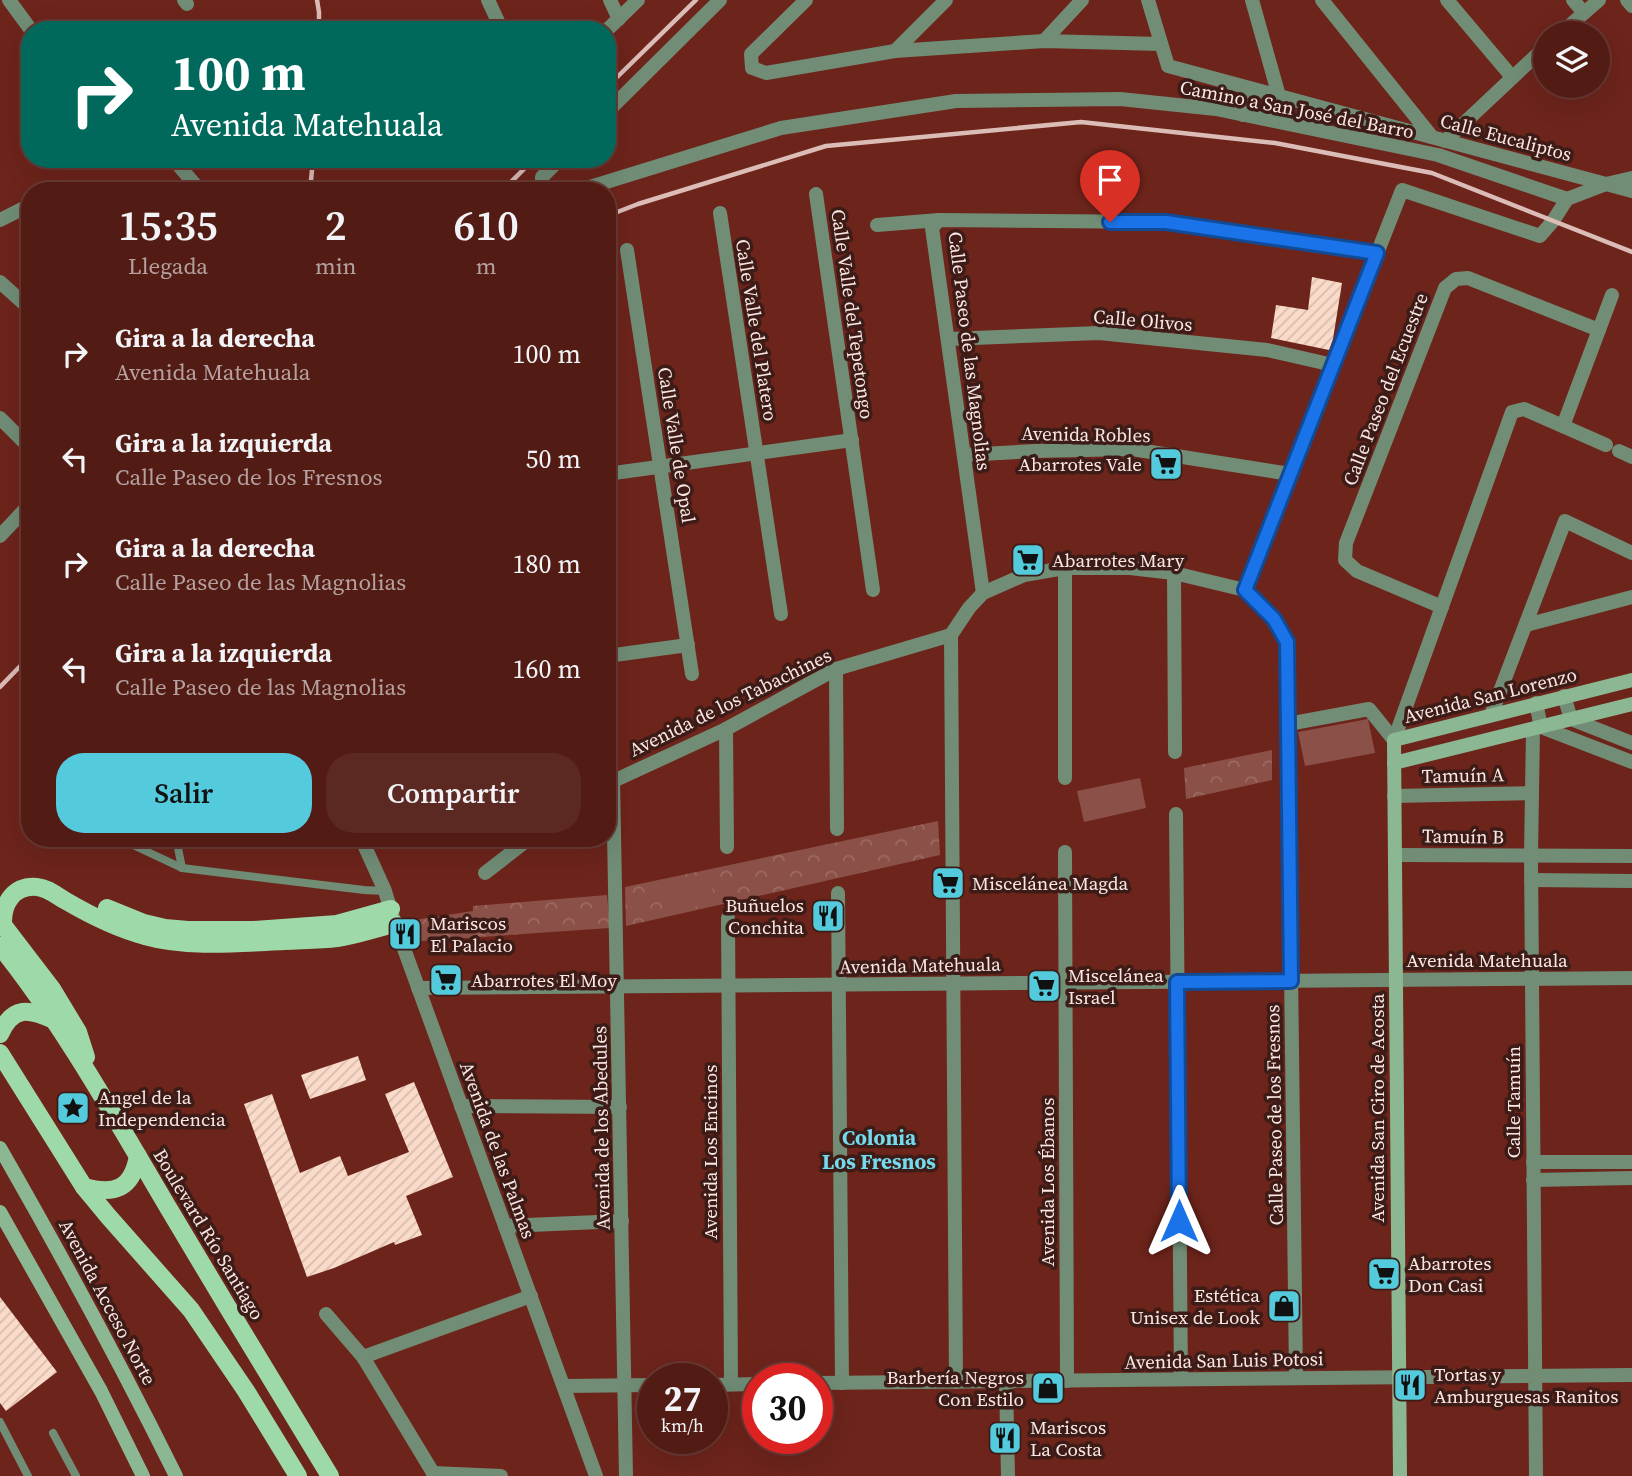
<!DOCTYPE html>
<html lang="es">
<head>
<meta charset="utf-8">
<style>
  :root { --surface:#521b14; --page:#5c2822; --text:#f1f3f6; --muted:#b5a1a0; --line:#683934; --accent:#54cadd }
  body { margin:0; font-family:"Source Serif 4",serif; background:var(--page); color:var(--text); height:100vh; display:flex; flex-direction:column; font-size:26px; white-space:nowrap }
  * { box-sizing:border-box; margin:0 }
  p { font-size:23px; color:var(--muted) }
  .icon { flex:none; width:38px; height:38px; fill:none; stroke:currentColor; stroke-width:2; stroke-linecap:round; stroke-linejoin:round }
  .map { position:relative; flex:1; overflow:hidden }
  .panel { position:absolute; left:21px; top:182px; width:595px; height:665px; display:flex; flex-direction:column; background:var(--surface); border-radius:28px; box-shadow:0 7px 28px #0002,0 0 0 2px var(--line) }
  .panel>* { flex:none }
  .guide { position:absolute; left:21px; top:21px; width:595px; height:147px; border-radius:28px; box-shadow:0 7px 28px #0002,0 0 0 2px var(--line); background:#00695c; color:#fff; overflow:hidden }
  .fabs { position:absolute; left:1533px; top:21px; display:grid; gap:14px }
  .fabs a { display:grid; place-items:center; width:77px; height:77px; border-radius:50%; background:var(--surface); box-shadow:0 7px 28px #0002,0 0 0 2px var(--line); font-size:35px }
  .speed { position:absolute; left:637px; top:1363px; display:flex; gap:14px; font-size:35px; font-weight:700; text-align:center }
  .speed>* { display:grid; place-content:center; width:91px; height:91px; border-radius:50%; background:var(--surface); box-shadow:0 7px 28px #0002,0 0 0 2px var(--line); line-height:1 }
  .speed small { font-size:18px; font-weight:400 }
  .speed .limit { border:10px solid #d22; background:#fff; color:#111 }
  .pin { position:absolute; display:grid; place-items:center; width:60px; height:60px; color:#fff; margin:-72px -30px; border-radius:50% 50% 50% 0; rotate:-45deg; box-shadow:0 0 7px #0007 }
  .pin .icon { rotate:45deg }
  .me { position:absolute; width:77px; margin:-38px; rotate:0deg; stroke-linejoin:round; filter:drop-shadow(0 0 5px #0008) }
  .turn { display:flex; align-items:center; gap:24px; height:147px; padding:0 35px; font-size:32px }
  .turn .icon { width:91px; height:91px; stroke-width:2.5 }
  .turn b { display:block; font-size:49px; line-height:60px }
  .eta { display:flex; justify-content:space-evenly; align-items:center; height:119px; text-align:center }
  .eta b { font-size:42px; font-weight:600; line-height:49px }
  .cta { display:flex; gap:14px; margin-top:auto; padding:14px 35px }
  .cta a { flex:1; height:80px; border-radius:28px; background:var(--accent); color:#111; font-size:28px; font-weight:600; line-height:80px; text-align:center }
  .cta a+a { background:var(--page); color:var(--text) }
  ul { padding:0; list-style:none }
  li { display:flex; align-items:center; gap:21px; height:105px; padding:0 35px }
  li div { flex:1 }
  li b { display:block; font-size:26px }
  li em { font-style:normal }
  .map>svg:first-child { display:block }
  .forest { fill:url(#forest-crowns) }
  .garden { fill:#8b5148 }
  .building { fill:url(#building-hatch) }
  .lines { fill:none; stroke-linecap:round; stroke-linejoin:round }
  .lane { stroke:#718d76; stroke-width:8 }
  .street { stroke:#718d76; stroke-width:14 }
  .secondary { stroke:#8bb893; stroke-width:14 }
  .primary { stroke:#9ed9a9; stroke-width:18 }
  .rail { stroke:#dbbcb7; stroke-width:4.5 }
  .route-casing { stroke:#114b97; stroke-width:18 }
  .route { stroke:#1a73e8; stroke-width:12 }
  .labels { text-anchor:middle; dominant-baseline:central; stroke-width:7; stroke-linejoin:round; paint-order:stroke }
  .street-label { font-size:19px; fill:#fae7e4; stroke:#3d1c17 }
  .poi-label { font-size:19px; fill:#fae7e4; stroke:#3d1c17; text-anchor:start }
  .neighbourhood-label { font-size:21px; font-weight:bold; fill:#72dbed; stroke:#3d1c17 }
</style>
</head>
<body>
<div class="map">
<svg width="1632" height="1476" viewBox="0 0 1632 1476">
  <defs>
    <pattern id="forest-crowns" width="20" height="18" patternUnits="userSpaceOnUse" patternTransform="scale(1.75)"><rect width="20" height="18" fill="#8b5148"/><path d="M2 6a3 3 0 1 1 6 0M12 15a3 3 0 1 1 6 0" fill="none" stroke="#9c6a62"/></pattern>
    <pattern id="building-hatch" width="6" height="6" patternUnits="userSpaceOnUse" patternTransform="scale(1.75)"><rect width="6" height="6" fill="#fadac9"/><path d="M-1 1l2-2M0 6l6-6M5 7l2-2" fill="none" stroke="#d7bcae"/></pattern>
  </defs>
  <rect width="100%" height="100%" fill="#6d241b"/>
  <g class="forest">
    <polygon points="1272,750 1272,780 1186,799 1184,768"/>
    <polygon points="938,821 940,855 626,926 625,887"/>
    <polygon points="607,895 610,928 409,942 402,922 473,911 473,906"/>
  </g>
  <g class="garden">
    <polygon points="1368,719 1375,753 1305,766 1298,732"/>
    <polygon points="1140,778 1146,808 1084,822 1077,791"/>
    <polygon points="709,873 715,902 665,913 659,884"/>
  </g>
  <g class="building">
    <polygon points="1312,277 1342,283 1333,339 1329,350 1271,338 1276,305 1308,310"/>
    <polygon points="358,1056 366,1080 310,1099 301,1075"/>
    <polygon points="414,1082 453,1177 406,1196 422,1235 395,1245 394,1242 334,1268 307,1277 244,1104 272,1094 300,1173 340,1156 348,1176 409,1152 385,1094"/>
    <polygon points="0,1297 57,1372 6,1411 0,1403"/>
  </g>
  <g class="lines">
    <g class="lane">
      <polyline points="118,838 182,868 364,890 385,891"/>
      <polyline points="176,838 182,868"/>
      <polyline points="0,1422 28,1476"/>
      <polyline points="53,1433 76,1476"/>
    </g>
    <g class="street">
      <polyline points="9,0 31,30"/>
      <polyline points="184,0 187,4"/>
      <polyline points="488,0 502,30"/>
      <polyline points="610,0 619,19"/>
      <polyline points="806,0 751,54 752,68 766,73 895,51 1044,41 1161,44"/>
      <polyline points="1148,0 1168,66 1632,191"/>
      <polyline points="1252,0 1279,96"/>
      <polyline points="1322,0 1432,137"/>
      <polyline points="1447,0 1512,77"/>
      <polyline points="1573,0 1584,13"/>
      <polyline points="1627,0 1632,6"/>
      <polyline points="607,30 638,0"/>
      <polyline points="1561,33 1599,0"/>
      <polyline points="1044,41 1082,0"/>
      <polyline points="895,51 946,0"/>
      <polyline points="607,112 720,0"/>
      <polyline points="1243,115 1248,88"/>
      <polyline points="1445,141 1545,47"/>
      <polyline points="173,159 198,188 197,191"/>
      <polyline points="542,191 542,177 560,159"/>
      <polyline points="577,191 781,128 956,101 1120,99 1216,109 1438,155 1567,199 1606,184 1632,178"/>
      <polyline points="816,194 873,590"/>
      <polyline points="720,213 781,614"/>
      <polyline points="0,220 30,205"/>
      <polyline points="877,225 939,220"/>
      <polyline points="627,250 692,674"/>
      <polyline points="0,282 30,309"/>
      <polyline points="948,339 1099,333 1267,350 1333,365"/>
      <polyline points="0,418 30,448"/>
      <polyline points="1563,426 1612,295"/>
      <polyline points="1619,451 1632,457"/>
      <polyline points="964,455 1034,451 1132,449 1290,474"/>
      <polyline points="607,474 852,440"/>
      <polyline points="0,536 30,504"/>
      <polyline points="1065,568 1065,778"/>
      <polyline points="1174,573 1175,752"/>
      <polyline points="1245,590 1402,190 1540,236 1553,221 1567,199"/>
      <polyline points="983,593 932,228 939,220 1166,222 1377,253"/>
      <polyline points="1442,607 1357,571 1345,560 1346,543 1445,288 1456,279 1468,278 1599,330"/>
      <polyline points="1526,625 1632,597"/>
      <polyline points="607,656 688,645"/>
      <polyline points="836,669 837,829"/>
      <polyline points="1564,696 1571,719 1632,743"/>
      <polyline points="1536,703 1541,727 1632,762"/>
      <polyline points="1491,715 1565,521 1632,553"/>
      <polyline points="1288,724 1369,709 1394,740"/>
      <polyline points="726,729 727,847"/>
      <polyline points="1533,729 1531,856 1536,1476"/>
      <polyline points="1394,740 1512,412 1524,409 1606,445"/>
      <polyline points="613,780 626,1476"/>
      <polyline points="607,784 726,729 836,669 951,635"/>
      <polyline points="1394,796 1532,793"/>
      <polyline points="1176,814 1181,1379"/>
      <polyline points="361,838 385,891 395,924 596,1476"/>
      <polyline points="1065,852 1067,1381"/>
      <polyline points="1395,855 1632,856"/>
      <polyline points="485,873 530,838"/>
      <polyline points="1531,880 1632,881"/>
      <polyline points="838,893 842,1383"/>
      <polyline points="728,918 731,1384"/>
      <polyline points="418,988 1632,978"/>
      <polyline points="461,1106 620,1107"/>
      <polyline points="1533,1162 1632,1162"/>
      <polyline points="1533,1180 1632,1178"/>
      <polyline points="505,1226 622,1221"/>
      <polyline points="326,1314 363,1357 435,1476"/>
      <polyline points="363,1357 531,1296"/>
      <polyline points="956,1382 951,635 969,608 983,593 1024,575 1065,568 1130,568 1174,573 1245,590 1274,619 1287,642 1296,1378"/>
      <polyline points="1006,1382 1008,1476"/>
      <polyline points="817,1383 1632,1375"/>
      <polyline points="712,1385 758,1384"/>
      <polyline points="564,1386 653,1385"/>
      <polyline points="433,1473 501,1476"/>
    </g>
    <g class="secondary">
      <polyline points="1394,763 1632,704"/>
      <path d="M0,1148c62,108 121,217 176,328"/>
      <polyline points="0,1212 101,1391 143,1476"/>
      <polyline points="1400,1476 1394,740 1632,680"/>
    </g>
    <g class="primary">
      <polyline points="107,908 144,923 165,928 188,930 253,930 337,924 391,909"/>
      <path d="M0,946c64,80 114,170 166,258 54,91 109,182 164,272"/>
      <path d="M0,1034c13,-29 29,-25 54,-14"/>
      <polyline points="0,1053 84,1187 108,1216 191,1310 246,1391 298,1476"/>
      <path d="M86,1057l-8,-25 -26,-43 -49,-64c-1,-22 11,-40 34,-38 11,1 20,9 29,14 24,14 52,28 79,35 42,12 95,7 139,5 18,-1 36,-1 53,-3 20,-3 39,-10 58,-14"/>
      <path d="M84,1187c31,8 48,2 54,-31"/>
    </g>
    <g class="rail">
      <polyline points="317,0 319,12 319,30"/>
      <polyline points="607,87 696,0"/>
      <polyline points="310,191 313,159"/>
      <polyline points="502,191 534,159"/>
      <polyline points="607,216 638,204 826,146 1081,122 1275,143 1432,173 1632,252"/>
      <polyline points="0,687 30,656"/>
    </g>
  </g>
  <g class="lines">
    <defs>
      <polyline id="route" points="1110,222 1166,222 1377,253 1245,590 1274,619 1287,642 1291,981 1177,982 1179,1221"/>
    </defs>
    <use href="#route" class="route-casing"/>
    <use href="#route" class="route"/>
  </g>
  <defs>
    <symbol id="supermarket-square" viewBox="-11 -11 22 22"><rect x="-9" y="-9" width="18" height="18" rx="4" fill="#54cadd" stroke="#3d1c17"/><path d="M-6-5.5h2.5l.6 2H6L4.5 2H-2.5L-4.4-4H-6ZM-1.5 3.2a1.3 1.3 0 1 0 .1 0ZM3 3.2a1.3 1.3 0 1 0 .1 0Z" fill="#111"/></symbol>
    <symbol id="restaurant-square" viewBox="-11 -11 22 22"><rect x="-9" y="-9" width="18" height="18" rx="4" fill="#54cadd" stroke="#3d1c17"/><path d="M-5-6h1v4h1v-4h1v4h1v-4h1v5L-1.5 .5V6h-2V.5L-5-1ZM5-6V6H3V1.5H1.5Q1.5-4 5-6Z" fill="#111"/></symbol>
    <symbol id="sight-square" viewBox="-11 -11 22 22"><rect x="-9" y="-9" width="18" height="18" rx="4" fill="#54cadd" stroke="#3d1c17"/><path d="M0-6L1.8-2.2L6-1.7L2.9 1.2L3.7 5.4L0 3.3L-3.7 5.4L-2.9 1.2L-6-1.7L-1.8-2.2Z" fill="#111"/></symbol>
    <symbol id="shop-square" viewBox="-11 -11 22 22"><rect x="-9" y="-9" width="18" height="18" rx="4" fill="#54cadd" stroke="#3d1c17"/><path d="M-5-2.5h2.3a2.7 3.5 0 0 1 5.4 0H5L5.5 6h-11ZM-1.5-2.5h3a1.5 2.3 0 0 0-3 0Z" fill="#111"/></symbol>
  </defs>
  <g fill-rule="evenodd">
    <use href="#supermarket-square" x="1147" y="445" width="38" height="38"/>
    <use href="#supermarket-square" x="1009" y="541" width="38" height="38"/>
    <use href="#supermarket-square" x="929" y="864" width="38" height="38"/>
    <use href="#restaurant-square" x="809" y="897" width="38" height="38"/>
    <use href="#restaurant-square" x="386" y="915" width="38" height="38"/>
    <use href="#supermarket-square" x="427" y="961" width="38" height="38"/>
    <use href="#supermarket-square" x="1025" y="967" width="38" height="38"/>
    <use href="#sight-square" x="54" y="1089" width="38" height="38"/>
    <use href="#supermarket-square" x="1365" y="1255" width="38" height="38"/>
    <use href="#shop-square" x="1265" y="1287" width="38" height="38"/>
    <use href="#restaurant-square" x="1391" y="1366" width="38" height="38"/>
    <use href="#shop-square" x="1029" y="1369" width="38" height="38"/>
    <use href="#restaurant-square" x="986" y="1419" width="38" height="38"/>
  </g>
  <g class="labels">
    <g class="street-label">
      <text transform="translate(1297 109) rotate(11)">Camino a San José del Barro</text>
      <text transform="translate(1506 137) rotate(15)">Calle Eucaliptos</text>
      <text transform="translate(853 314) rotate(82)">Calle Valle del Tepetongo</text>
      <text transform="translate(1143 320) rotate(5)">Calle Olivos</text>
      <text transform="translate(757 330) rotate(81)">Calle Valle del Platero</text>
      <text transform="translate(970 351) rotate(83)">Calle Paseo de las Magnolias</text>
      <text transform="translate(1385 389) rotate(-69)">Calle Paseo del Ecuestre</text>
      <text transform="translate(1086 434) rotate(1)">Avenida Robles</text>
      <text transform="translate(677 445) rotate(81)">Calle Valle de Opal</text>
      <text transform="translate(1490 695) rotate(-14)">Avenida San Lorenzo</text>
      <text transform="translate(730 702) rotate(-26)">Avenida de los Tabachines</text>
      <text transform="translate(1463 775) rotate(-1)">Tamuín A</text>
      <text transform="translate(1463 836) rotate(1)">Tamuín B</text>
      <text x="1487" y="960">Avenida Matehuala</text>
      <text transform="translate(920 965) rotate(-1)">Avenida Matehuala</text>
      <text transform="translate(1513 1102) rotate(-90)">Calle Tamuín</text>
      <text transform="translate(1377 1108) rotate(-90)">Avenida San Ciro de Acosta</text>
      <text transform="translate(1274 1115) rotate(-91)">Calle Paseo de los Fresnos</text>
      <text transform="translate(601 1128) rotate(-91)">Avenida de los Abedules</text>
      <text transform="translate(498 1150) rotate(70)">Avenida de las Palmas</text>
      <text transform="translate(710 1152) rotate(-90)">Avenida Los Encinos</text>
      <text transform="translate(1047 1182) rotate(-90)">Avenida Los Ébanos</text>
      <text transform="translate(209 1234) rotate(59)">Boulevard Río Santiago</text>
      <text transform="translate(108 1302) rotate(62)">Avenida Acceso Norte</text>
      <text transform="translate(1224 1360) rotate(-1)">Avenida San Luis Potosi</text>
    </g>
    <g class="poi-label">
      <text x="1142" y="464" text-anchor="end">Abarrotes Vale</text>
      <text x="1052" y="560">Abarrotes Mary</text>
      <text x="972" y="883">Miscelánea Magda</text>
      <text x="804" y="905" text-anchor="end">Buñuelos<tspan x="804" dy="22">Conchita</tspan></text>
      <text x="430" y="923">Mariscos<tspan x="430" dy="22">El Palacio</tspan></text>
      <text x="1068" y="975">Miscelánea<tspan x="1068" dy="22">Israel</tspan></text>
      <text x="471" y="980">Abarrotes El Moy</text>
      <text x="98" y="1097">Angel de la<tspan x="98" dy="22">Independencia</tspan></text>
      <text x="1408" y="1263">Abarrotes<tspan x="1408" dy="22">Don Casi</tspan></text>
      <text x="1260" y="1295" text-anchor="end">Estética<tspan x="1260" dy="22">Unisex de Look</tspan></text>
      <text x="1434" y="1374">Tortas y<tspan x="1434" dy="22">Amburguesas Ranitos</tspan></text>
      <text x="1024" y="1377" text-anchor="end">Barbería Negros<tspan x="1024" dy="22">Con Estilo</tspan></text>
      <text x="1030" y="1427">Mariscos<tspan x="1030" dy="22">La Costa</tspan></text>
    </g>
    <g class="neighbourhood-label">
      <text x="879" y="1137">Colonia<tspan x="879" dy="24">Los Fresnos</tspan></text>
    </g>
  </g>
</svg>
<div class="fabs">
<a><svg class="icon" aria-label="layers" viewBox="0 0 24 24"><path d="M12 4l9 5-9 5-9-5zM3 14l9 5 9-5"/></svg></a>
</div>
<div class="speed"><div>27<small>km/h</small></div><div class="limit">30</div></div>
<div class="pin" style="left:1110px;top:222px;background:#d93025"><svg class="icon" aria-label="arrive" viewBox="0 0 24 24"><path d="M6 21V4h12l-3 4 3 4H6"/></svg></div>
<svg class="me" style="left:1179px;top:1221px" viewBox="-20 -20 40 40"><path d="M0-17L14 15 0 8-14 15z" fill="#1a73e8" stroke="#fff" stroke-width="4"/></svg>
<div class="guide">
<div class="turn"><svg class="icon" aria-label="right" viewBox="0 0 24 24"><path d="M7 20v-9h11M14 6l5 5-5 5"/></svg><div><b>100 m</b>Avenida Matehuala</div></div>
</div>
<section class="panel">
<div class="eta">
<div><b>15:35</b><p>Llegada</p></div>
<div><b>2</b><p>min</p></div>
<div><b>610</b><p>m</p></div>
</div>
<ul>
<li><svg class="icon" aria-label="right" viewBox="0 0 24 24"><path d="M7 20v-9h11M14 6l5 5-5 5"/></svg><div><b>Gira a la derecha</b><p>Avenida Matehuala</p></div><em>100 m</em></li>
<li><svg class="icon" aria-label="left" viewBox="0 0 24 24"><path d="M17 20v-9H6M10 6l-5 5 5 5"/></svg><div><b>Gira a la izquierda</b><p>Calle Paseo de los Fresnos</p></div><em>50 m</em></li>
<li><svg class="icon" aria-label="right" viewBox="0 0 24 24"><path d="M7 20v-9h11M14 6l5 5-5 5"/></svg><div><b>Gira a la derecha</b><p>Calle Paseo de las Magnolias</p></div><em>180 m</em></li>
<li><svg class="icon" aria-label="left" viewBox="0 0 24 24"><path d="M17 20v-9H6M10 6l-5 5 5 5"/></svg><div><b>Gira a la izquierda</b><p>Calle Paseo de las Magnolias</p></div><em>160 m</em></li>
</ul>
<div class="cta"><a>Salir</a><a>Compartir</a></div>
</section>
</div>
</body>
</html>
